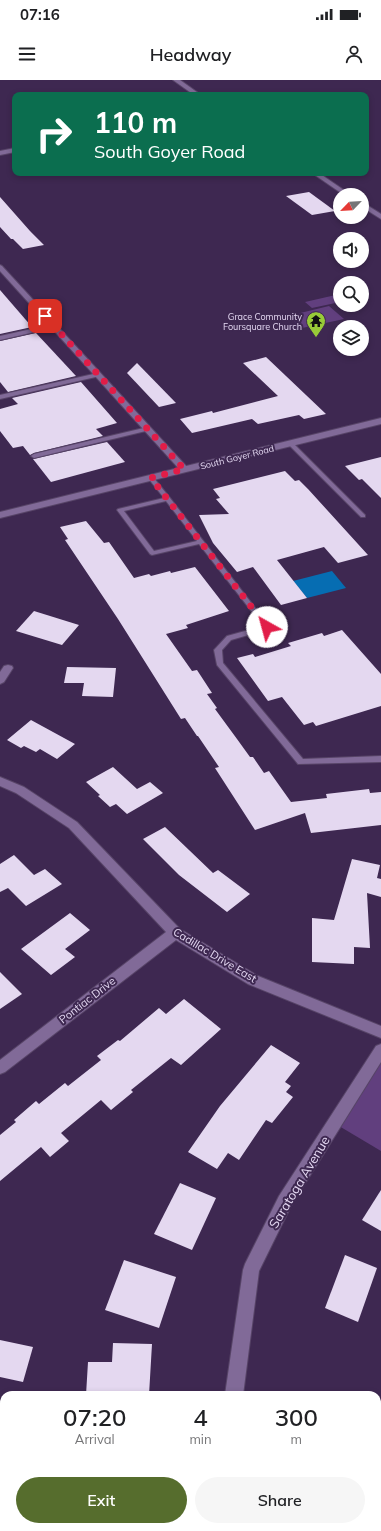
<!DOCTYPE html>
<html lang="en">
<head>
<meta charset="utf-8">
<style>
  :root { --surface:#fff; --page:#f6f6f6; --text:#202124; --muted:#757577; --accent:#566d2d }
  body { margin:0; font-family:Mulish,sans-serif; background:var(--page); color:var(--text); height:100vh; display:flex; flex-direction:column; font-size:15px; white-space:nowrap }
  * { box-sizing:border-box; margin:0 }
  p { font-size:13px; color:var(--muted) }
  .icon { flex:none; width:22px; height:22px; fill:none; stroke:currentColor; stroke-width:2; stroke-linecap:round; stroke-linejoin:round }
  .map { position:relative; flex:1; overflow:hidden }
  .panel { position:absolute; left:0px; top:1311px; width:381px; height:140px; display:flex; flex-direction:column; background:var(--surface); border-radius:12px 12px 0 0; box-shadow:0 2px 6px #0003 }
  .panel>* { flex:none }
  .top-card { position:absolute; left:12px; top:12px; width:357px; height:84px; border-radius:8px; box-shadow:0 2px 6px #0003; background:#0b6e4f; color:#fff; overflow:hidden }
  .needle { width:26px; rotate:245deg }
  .fabs { position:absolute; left:333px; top:108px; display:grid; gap:8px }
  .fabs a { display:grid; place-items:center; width:36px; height:36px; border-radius:50%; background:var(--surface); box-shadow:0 2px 6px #0003; font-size:20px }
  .pin { position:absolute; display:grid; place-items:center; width:34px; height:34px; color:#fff; margin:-17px; border-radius:8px; box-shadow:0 2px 6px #0006 }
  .me { position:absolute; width:44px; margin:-22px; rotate:322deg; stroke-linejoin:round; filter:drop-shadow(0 0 3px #0008) }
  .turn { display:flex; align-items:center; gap:14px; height:84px; padding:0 16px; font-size:18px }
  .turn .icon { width:52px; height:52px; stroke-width:2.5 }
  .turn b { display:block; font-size:28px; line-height:34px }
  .eta { display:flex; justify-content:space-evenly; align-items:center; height:68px; text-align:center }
  .eta b { font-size:24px; font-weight:600; line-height:28px }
  .button { display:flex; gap:8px; margin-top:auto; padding:8px 16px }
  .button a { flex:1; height:46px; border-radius:24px; background:var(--accent); color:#fff; font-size:16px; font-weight:600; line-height:46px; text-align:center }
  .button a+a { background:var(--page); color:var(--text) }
  .status { display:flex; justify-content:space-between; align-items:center; height:28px; padding:0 20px; background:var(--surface); direction:ltr }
  .status svg { height:11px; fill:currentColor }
  header { display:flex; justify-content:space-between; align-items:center; height:52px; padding:0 16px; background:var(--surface); font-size:18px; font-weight:600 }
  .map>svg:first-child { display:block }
  .green { fill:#613f7e }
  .water { fill:#066db2 }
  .building { fill:#e4d8f0 }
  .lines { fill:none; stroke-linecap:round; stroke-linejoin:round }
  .lane-casing { stroke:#574467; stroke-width:2 }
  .street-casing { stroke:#574467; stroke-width:2 }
  .secondary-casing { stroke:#574467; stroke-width:2 }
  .lane { fill:#816a98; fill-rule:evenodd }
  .street { fill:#816a98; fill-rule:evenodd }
  .secondary { fill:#816a98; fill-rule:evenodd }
  .route { stroke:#e11d48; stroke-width:7; stroke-dasharray:0 12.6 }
  .labels { text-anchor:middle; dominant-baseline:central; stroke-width:4; stroke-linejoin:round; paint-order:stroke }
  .far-poi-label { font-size:9px; fill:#e5d9f3; stroke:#3e2851; text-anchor:end }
  .far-street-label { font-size:9px; fill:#e5d9f3; stroke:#3e2851 }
  .street-label { font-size:11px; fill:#e5d9f3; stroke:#3e2851 }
  .near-street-label { font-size:13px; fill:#e5d9f3; stroke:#3e2851 }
</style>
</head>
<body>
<div class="status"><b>07:16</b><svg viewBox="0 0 49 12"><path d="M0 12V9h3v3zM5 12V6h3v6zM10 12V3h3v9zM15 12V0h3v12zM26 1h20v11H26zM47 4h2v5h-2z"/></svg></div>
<header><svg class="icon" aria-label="menu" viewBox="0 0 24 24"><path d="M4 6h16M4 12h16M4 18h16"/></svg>Headway<svg class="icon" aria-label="person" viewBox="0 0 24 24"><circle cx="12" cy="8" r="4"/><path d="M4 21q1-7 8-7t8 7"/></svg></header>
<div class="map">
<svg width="381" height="1451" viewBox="0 0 381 1451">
  <rect width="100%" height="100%" fill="#3e2851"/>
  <g class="green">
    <polygon points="340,214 340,222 312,228 305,222"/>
    <polygon points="329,226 344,239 302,248 288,236"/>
    <polygon points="381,970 381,1071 334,1043"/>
  </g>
  <polygon class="water" points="332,491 346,508 307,518 293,501"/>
  <g class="building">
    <polygon points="309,112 335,131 312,135 286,116"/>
    <polygon points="0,117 30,151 44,165 23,169 13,159 11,159 0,147"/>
    <polygon points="0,210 32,247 0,254"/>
    <polygon points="36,253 76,296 8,312 0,302 0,261"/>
    <polygon points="266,277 326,334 304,339 299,335 258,344 252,339 192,353 180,339 212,331 213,333 278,316 243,283"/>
    <polygon points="137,283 176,323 159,327 127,293"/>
    <polygon points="81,302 117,343 96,349 103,356 34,373 30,375 23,366 13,368 0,351 0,329 18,324 12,318"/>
    <polygon points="107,362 125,382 51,402 33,379"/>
    <polygon points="381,377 381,418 362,399 359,400 345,386"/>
    <polygon points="285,391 295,401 299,400 308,409 368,475 338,483 324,467 277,480 307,518 281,525 253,487 237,492 213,463 199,435 229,434 216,419 220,418 213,409"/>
    <polygon points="86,441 104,463 109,462 134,498 149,494 151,496 170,491 171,493 195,487 229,531 186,545 188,548 166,554 192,591 197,590 212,613 207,614 217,628 215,629 237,659 250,677 253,677 264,693 269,691 291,722 327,718 326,714 369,709 370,713 381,712 381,745 311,753 305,733 255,750 215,688 219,687 198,656 197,656 185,638 181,639 118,539 65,460 68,459 60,447"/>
    <polygon points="34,531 79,545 62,565 16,551"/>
    <polygon points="342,550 381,594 381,626 316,646 313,642 304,645 282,617 268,621 237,578 253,574 255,577 291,566 288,563 322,553 324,556"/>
    <polygon points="67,587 116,588 113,617 82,616 84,603 64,603"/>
    <polygon points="31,640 75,664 57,679 40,669 36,672 24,666 21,668 7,660"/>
    <polygon points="113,687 137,709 150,702 163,713 127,734 116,724 110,727 98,716 100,715 86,702"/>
    <polygon points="165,747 213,793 218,790 250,814 227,832 179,795 143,759"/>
    <polygon points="14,775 34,795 45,789 62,804 26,826 8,808 0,812 0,784"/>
    <polygon points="352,779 380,785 377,798 381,799 381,817 367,813 370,868 354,867 354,884 312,882 312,838 334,840"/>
    <polygon points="70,833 90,850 65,869 75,877 51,895 21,869"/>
    <polygon points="0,892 22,914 0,929"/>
    <polygon points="184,919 221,949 181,985 171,978 131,1010 133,1012 111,1030 101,1020 61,1053 69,1061 50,1077 41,1067 0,1101 0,1055 16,1042 14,1040 36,1021 39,1024 65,1003 68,1006 101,980 97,976 118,960 120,961 159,928 166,934"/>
    <polygon points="271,965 300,983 285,1002 291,1006 286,1012 293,1017 272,1043 266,1040 239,1080 228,1073 217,1089 188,1072 220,1026"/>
    <polygon points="180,1103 216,1118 192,1170 154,1154"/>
    <polygon points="381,1110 381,1151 362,1140"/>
    <polygon points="345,1175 377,1188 358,1242 325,1228"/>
    <polygon points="124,1180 176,1197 159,1248 105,1230"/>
    <polygon points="0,1260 33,1267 23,1302 0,1297"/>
    <polygon points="113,1263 152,1264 149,1315 86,1315 88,1282 112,1282"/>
  </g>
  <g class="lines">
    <defs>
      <g id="lane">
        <polygon points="54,244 57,246 56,247 0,260 0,256"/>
        <polygon points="98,293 101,295 100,296 0,319 0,315"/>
        <polygon points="148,347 151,349 150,350 34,378 31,376 34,374"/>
        <polygon points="291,362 293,363 365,435 365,437 361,437 289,365 289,363"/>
        <path d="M151,396l2,1 17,21 100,129 -1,2 -38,11 -9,10 1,13 80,96 78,-3v6l-83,2 -81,-99 -3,-15 13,-14 36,-10 -64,-82 -47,11 -2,-1 -33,-44 1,-1 46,-11 -16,-20zM166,421l31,40 -43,10 -30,-40z"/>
      </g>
      <g id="street">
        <polygon points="15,68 15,72 0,75 0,71"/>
        <polygon points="0,185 2,186 187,387 188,389 187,391 181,391 0,191"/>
        <polygon points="8,585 12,586 13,588 4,602 0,604 0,592 4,586"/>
        <polygon points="0,697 24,707 77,742 180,849 258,896 381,946 381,958 248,904 176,860 5,992 0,994 0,980 166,852 69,748 16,713 0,706"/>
        <polygon points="381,964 381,982 291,1126 259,1191 243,1315 225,1315 243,1190 245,1184 279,1116 376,966"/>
        <polygon points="246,1447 264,1447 265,1451 247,1451"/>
      </g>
      <g id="secondary">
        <polygon points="173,0 180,0 201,15 194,15"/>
        <polygon points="312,93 319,93 351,115 344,115"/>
        <polygon points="362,122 381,134 381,139 362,127"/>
        <polygon points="381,338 381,344 0,438 0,432"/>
      </g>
    </defs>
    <use href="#lane" class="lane-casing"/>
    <use href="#street" class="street-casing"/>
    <use href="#secondary" class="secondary-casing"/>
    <use href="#lane" class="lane"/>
    <use href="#street" class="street"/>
    <use href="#secondary" class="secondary"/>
  </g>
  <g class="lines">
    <polyline class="route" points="45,236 184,389 151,398 267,547"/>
  </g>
  <defs>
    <symbol id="temple-pin" viewBox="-11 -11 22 30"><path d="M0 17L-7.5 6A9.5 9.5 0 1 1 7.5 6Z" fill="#98cb38" stroke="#3e2851"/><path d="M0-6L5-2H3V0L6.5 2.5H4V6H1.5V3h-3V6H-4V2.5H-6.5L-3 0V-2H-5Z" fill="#111"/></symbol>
  </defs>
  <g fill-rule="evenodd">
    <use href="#temple-pin" x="305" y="230" width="22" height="30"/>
  </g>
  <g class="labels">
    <g class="far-poi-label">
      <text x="302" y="236">Grace Community<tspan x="302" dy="10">Foursquare Church</tspan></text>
    </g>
    <g class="far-street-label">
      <text transform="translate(237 377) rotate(-14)">South Goyer Road</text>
    </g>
    <g class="street-label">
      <text transform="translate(215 875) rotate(31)">Cadillac Drive East</text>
      <text transform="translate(87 920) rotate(-38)">Pontiac Drive</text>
    </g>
    <g class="near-street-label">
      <text transform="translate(299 1102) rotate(-59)">Saratoga Avenue</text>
    </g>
  </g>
</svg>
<div class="fabs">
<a><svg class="needle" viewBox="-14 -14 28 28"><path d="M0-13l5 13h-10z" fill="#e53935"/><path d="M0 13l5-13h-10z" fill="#757577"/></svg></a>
<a><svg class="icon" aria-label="sound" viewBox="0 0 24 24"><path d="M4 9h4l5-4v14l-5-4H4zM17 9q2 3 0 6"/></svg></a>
<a><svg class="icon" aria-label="search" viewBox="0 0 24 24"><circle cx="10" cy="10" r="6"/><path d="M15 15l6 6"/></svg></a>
<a><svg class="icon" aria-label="layers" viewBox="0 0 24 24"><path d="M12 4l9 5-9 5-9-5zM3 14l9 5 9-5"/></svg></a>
</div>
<div class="pin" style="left:45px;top:236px;background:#d93025"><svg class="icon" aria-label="arrive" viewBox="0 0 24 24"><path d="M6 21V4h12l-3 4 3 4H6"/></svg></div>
<svg class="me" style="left:267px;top:547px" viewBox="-20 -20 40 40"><circle r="19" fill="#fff"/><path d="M0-13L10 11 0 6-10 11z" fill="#e11d48"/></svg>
<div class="top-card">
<div class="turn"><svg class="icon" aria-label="right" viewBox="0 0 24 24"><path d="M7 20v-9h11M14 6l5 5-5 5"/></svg><div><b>110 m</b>South Goyer Road</div></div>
</div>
<section class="panel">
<div class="eta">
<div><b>07:20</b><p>Arrival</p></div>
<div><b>4</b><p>min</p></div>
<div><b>300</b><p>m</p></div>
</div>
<div class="button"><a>Exit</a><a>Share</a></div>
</section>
</div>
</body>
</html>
